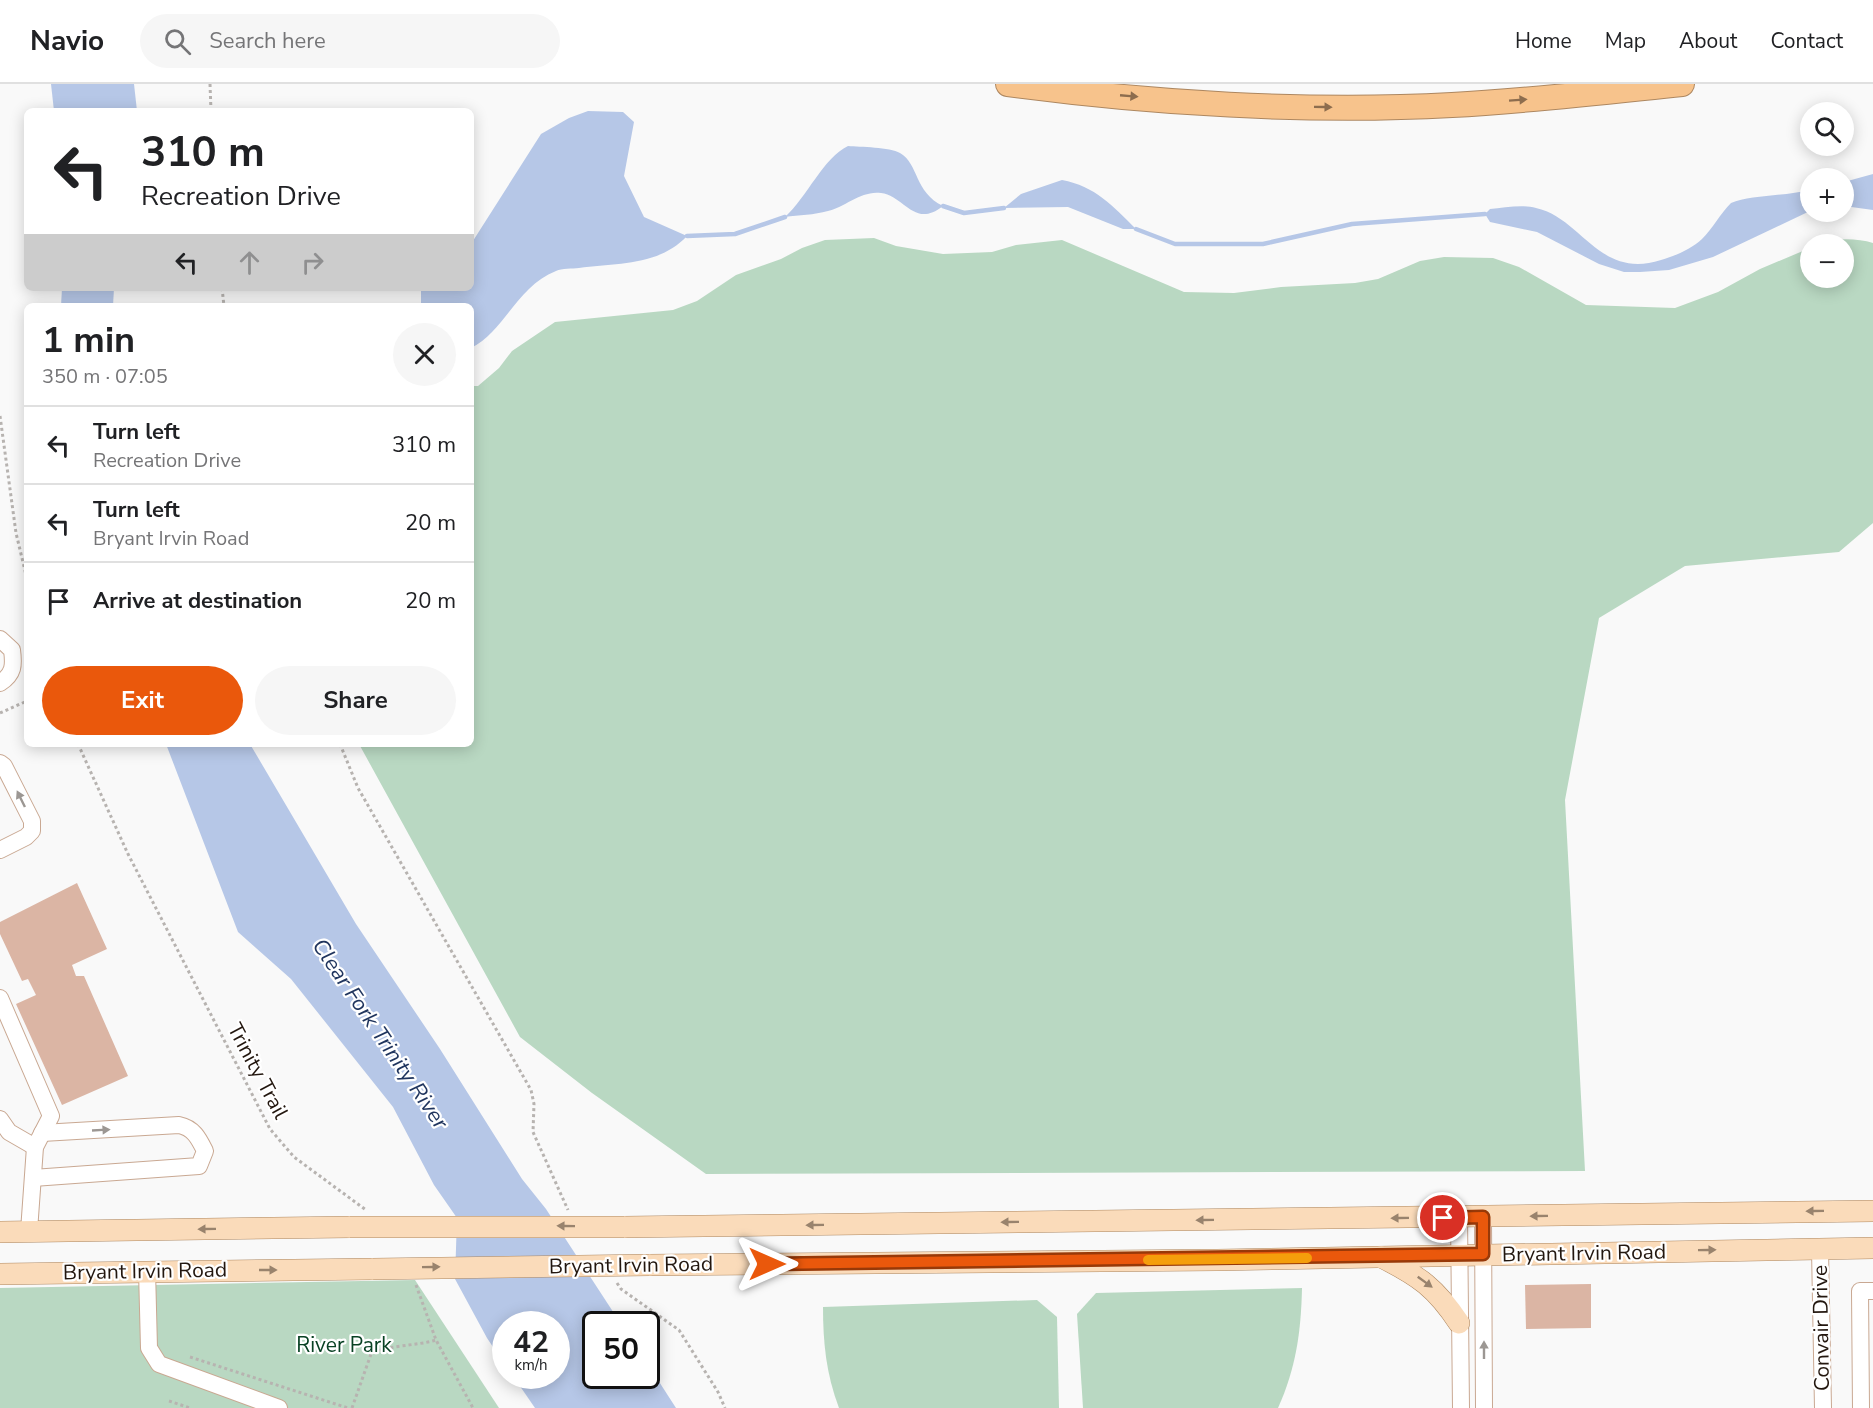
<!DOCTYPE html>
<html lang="en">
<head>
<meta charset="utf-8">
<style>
  :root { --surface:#fff; --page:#f6f6f6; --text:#202124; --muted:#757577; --line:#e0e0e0; --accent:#ea580c }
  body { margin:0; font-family:"Nunito Sans",sans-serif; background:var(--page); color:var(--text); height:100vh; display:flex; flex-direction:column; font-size:22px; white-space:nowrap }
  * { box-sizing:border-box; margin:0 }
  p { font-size:20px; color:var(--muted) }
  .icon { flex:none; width:33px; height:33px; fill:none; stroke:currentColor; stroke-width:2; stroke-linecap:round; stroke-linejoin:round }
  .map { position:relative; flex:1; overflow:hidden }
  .sheet { position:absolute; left:24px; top:219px; width:450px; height:444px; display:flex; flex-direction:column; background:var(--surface); border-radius:9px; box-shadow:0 3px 15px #0003 }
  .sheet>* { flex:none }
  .top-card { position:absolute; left:24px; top:24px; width:450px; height:183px; border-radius:9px; box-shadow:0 3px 15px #0003; background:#fff; color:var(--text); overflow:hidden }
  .controls { position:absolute; left:1800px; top:18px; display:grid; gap:12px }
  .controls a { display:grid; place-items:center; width:54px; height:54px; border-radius:50%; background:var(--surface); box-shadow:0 3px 15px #0003; font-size:30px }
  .speed { position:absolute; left:492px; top:1227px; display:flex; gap:12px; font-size:30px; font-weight:700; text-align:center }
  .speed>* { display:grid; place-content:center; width:78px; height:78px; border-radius:50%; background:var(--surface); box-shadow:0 3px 15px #0003; line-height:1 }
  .speed small { font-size:15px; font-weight:400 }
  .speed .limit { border:3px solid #111; border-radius:9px; background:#fff; color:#111 }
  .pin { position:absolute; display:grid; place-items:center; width:51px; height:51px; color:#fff; margin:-26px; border:3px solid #fff; border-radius:50%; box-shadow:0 2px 6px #0007 }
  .me { position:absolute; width:66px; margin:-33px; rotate:90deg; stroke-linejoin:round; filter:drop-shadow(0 0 4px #0008) }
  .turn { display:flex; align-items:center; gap:21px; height:126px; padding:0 18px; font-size:27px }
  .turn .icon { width:78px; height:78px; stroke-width:2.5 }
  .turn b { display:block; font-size:42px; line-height:51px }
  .lanes { display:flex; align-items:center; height:57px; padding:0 18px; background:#0003; justify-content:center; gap:30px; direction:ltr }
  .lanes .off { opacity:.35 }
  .round { display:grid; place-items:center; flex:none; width:63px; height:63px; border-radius:32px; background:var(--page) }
  .overview { display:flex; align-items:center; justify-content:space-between; height:102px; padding:0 18px }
  h1 { font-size:36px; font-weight:700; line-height:45px }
  .cta { display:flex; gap:12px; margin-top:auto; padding:12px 18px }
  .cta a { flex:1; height:69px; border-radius:36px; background:var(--accent); color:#fff; font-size:24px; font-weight:700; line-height:69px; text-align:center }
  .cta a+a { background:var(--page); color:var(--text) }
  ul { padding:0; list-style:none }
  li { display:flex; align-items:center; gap:18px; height:78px; padding:0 18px; border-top:2px solid var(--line) }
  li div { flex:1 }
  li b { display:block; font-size:22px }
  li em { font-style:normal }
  header { display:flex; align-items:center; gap:36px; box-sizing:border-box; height:84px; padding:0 30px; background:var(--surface); border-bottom:2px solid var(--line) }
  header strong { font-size:28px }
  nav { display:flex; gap:33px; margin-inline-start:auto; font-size:21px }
  .search { width:420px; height:54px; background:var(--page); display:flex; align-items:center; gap:15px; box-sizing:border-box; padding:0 21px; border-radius:33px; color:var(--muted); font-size:22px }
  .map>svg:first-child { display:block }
  .green { fill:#b9d8c2 }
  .water { fill:#b6c7e7 }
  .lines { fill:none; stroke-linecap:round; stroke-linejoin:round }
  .stream { stroke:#b6c7e7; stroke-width:4.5 }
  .building { fill:#dbb5a4 }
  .minor-casing { stroke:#c9a892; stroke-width:18 }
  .major-casing { stroke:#ad8760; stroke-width:22 }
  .highway-casing { stroke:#ad8760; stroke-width:26 }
  .path { stroke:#b7b3b0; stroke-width:3; stroke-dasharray:3 3; stroke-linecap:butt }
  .minor { stroke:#fff; stroke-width:16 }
  .major { stroke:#fadbba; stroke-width:21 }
  .highway { stroke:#f7c38c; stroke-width:24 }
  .major-bridge-casing { stroke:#ad8760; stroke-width:22; stroke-linecap:butt }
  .major-bridge { stroke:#fadbba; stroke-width:21 }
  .oneway { fill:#8d6d4e }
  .oneway2 { fill:#9c9793 }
  .oneway3 { fill:#99836d }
  .route-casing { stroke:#983908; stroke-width:15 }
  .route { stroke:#ea580c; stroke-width:10 }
  .slow { stroke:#f59e0b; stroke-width:10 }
  .labels { text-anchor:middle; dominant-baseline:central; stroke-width:4.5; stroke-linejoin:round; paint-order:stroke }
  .street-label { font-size:21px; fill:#23170f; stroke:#fff }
  .park-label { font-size:21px; fill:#084123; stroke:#fff }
  .water-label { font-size:22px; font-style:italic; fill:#1f345d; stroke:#fff }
</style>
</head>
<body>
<header>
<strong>Navio</strong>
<div class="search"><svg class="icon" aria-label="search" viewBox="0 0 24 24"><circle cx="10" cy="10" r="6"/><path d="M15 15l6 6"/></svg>Search here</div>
<nav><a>Home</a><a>Map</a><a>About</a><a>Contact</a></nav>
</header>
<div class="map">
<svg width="1873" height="1324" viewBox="0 0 1873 1324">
  <rect width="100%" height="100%" fill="#f9f9f9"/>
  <g class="green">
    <path d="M874,154l22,8 47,8 49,-2 24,-7 46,-5 122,52 50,1 47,-6 74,-4 23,-4 42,-18 24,-4 49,1 26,9 67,38 89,3 43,-16 42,-23 50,-21v30h34v-34h-26c16,-6 38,-6 55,-1v280l-34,29 -154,14 -86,52 -34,182 20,371 -879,3 -114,-81 -72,-56 -161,-293h112v-358h7l21,-18 13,-17 43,-29 118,-12 24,-9 39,-26 45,-16 21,-11 23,-8z"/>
    <polygon points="415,1196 499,1324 0,1324 0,1204"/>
    <path d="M1302,1204c-1,44 -6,80 -24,120h-195l-6,-94 19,-21z"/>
    <path d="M1037,1216l20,17 2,91h-220c-13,-34 -16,-66 -16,-101z"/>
  </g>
  <g class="water">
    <polygon points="51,0 134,0 137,27 54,27"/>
    <path d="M588,27l35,1 11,10 -10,54 20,41 43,19c-28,30 -70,27 -108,32 -7,1 -17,0 -23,3 -39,15 -52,61 -85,77v-42h-50v-18h50v-44l70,-110 28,-16z"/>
    <path d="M848,62c12,1 42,1 52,7 19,11 14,39 43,53 -29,23 -38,-10 -62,-13 -19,-3 -36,14 -53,18 -14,4 -29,4 -43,6 22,-20 39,-60 63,-71z"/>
    <polygon points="1873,90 1873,126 1844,122 1844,98"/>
    <path d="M1062,96c33,6 51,26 74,49h-13l-55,-22 -64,1 17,-14z"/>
    <path d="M1810,106v21l-97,46 -44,13 -29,2h-16l-25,-8 -62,-32 -47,-10 -5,-8 5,-5c14,-1 32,-5 46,-1 46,10 63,72 125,52 14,-4 30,-11 41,-21 11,-11 18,-25 29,-36 19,-8 55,-7 79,-13z"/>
    <polygon points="62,204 114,204 113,222 61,222"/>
    <polygon points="166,660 250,660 356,840 440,965 522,1095 546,1125 621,1240 596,1240 596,1292 646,1292 647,1279 676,1324 535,1324 513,1292 556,1292 556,1240 506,1240 505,1281 487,1254 455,1195 457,1134 434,1101 393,1023 291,895 238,848"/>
  </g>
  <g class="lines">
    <g class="stream">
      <polyline points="943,122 964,129 1004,124"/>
      <polyline points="1136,145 1175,160 1263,160 1352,140 1485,130"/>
      <polyline points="687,152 735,150 785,133"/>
    </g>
  </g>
  <g class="building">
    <polygon points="77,799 107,865 72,881 76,892 84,892 128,992 62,1021 16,920 36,911 28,895 22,897 0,850 0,838"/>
    <polygon points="1591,1200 1591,1244 1526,1245 1525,1201"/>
  </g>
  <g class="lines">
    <defs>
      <g id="minor">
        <path d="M0,555l12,11c2,15 2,24 -12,33"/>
        <polyline points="0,679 4,682 32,737 32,747 26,753 0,766"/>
        <polyline points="0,914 51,1032 35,1063 29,1147"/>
        <polyline points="0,1035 9,1048 35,1063"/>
        <path d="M33,1094l166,-12 6,-15c-6,-12 -11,-23 -26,-26l-137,8"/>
        <polyline points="1459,1133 1461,1324"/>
        <polyline points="1483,1133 1484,1324"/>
        <polyline points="1820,1165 1823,1324"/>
        <polyline points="147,1186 149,1264 159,1280 279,1324"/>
        <polyline points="1861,1324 1860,1207 1873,1207"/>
      </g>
      <g id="major">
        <polyline points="624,1143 1873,1127"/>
        <polyline points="0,1148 350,1143"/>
        <path d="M1381,1173c38,19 55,31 78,66"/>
        <polyline points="649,1181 1217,1176 1873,1164"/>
        <polyline points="0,1190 373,1185"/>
      </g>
      <path id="highway" d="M1008,0c142,19 300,29 444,21 77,-4 153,-13 230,-21"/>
    </defs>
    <use href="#minor" class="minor-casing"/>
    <use href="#major" class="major-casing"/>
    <use href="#highway" class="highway-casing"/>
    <g class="path">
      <polyline points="210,0 211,27"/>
      <polyline points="222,204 224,222"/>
      <polyline points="0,332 16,449 27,495"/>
      <polyline points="0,629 27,617"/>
      <polyline points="78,660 128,770 270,1045 294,1073 366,1126"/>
      <polyline points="340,660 358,704 531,1006 534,1020 533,1048 568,1126"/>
      <polyline points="617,1199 621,1205 679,1246 718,1308 725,1324"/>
      <polyline points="416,1201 436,1256 473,1324"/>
      <polyline points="190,1273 348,1324"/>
      <polyline points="169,1317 190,1324"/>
      <path d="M352,1324l19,-54c15,-9 46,-8 65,-14"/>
    </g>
    <use href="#minor" class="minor"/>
    <use href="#major" class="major"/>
    <use href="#highway" class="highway"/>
    <defs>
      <g id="major-bridge">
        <polyline points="350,1143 624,1143"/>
        <polyline points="373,1185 649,1181"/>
      </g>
    </defs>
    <use href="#major-bridge" class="major-bridge-casing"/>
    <use href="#major-bridge" class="major-bridge"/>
  </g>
  <defs><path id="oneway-solid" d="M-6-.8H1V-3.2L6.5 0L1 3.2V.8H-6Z" transform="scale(1.5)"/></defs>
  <g class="oneway">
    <use href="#oneway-solid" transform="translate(1129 12) rotate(5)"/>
    <use href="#oneway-solid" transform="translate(1518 16) rotate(-4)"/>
    <use href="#oneway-solid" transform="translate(1323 23) rotate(1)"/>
  </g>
  <g class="oneway2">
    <use href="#oneway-solid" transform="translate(21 715) rotate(-116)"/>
    <use href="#oneway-solid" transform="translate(101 1046) rotate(-3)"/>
    <use href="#oneway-solid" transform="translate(1484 1266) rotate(-90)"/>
  </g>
  <g class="oneway3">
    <use href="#oneway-solid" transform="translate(1815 1127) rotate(179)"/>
    <use href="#oneway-solid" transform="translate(1539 1132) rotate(179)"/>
    <use href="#oneway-solid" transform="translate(1400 1134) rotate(179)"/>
    <use href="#oneway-solid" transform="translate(1205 1136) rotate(179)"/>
    <use href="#oneway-solid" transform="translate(1010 1138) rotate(179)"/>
    <use href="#oneway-solid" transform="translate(815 1141) rotate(179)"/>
    <use href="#oneway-solid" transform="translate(566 1142) rotate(-179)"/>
    <use href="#oneway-solid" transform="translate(207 1145) rotate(179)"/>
    <use href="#oneway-solid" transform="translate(1707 1166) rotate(-1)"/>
    <use href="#oneway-solid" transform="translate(431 1183) rotate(-1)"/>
    <use href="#oneway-solid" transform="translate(268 1186)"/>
    <use href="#oneway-solid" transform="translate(1425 1198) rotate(36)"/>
  </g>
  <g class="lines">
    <defs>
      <polyline id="route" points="767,1180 1483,1170 1483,1133 1443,1134"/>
    </defs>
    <use href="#route" class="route-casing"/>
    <use href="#route" class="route"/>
    <polyline class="slow" points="1148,1176 1307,1174"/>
  </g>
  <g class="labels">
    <g class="street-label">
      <text transform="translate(258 987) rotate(62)">Trinity Trail</text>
      <text transform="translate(1584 1169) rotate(-1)">Bryant Irvin Road</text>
      <text transform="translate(631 1181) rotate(-1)">Bryant Irvin Road</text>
      <text transform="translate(145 1187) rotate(-1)">Bryant Irvin Road</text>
      <text transform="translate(1821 1244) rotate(-91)">Convair Drive</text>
    </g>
    <g class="park-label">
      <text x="344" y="1261">River Park</text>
    </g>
    <g class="water-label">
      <text transform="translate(380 950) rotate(56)">Clear Fork Trinity River</text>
    </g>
  </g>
</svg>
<div class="controls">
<a><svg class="icon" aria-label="search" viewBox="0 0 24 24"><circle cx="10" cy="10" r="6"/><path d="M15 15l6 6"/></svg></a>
<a>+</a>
<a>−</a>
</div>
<div class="speed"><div>42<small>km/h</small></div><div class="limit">50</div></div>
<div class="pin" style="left:1443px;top:1134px;background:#d93025"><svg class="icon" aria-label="arrive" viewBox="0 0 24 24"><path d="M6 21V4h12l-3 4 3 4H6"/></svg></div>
<svg class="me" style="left:767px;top:1180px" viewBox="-20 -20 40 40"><path d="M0-17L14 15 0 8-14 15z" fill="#ea580c" stroke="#fff" stroke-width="4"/></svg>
<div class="top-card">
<div class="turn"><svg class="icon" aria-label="left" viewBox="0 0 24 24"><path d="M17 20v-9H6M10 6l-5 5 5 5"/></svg><div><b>310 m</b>Recreation Drive</div></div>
<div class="lanes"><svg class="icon" aria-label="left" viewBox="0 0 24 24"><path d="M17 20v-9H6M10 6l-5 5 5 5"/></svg><svg class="icon off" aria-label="ahead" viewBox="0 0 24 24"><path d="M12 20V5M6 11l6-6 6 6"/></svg><svg class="icon off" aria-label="right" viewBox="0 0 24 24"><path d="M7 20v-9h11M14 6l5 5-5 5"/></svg></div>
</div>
<section class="sheet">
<div class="overview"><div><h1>1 min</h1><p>350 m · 07:05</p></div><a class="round"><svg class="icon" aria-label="close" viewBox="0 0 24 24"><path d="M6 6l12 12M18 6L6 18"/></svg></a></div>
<ul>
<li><svg class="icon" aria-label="left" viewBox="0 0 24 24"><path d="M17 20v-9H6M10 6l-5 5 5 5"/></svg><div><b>Turn left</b><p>Recreation Drive</p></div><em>310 m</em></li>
<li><svg class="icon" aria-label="left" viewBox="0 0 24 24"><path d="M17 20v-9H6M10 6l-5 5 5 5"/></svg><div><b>Turn left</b><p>Bryant Irvin Road</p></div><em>20 m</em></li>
<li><svg class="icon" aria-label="arrive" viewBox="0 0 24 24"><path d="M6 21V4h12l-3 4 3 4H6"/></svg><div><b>Arrive at destination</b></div><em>20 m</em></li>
</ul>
<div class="cta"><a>Exit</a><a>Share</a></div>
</section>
</div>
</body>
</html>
